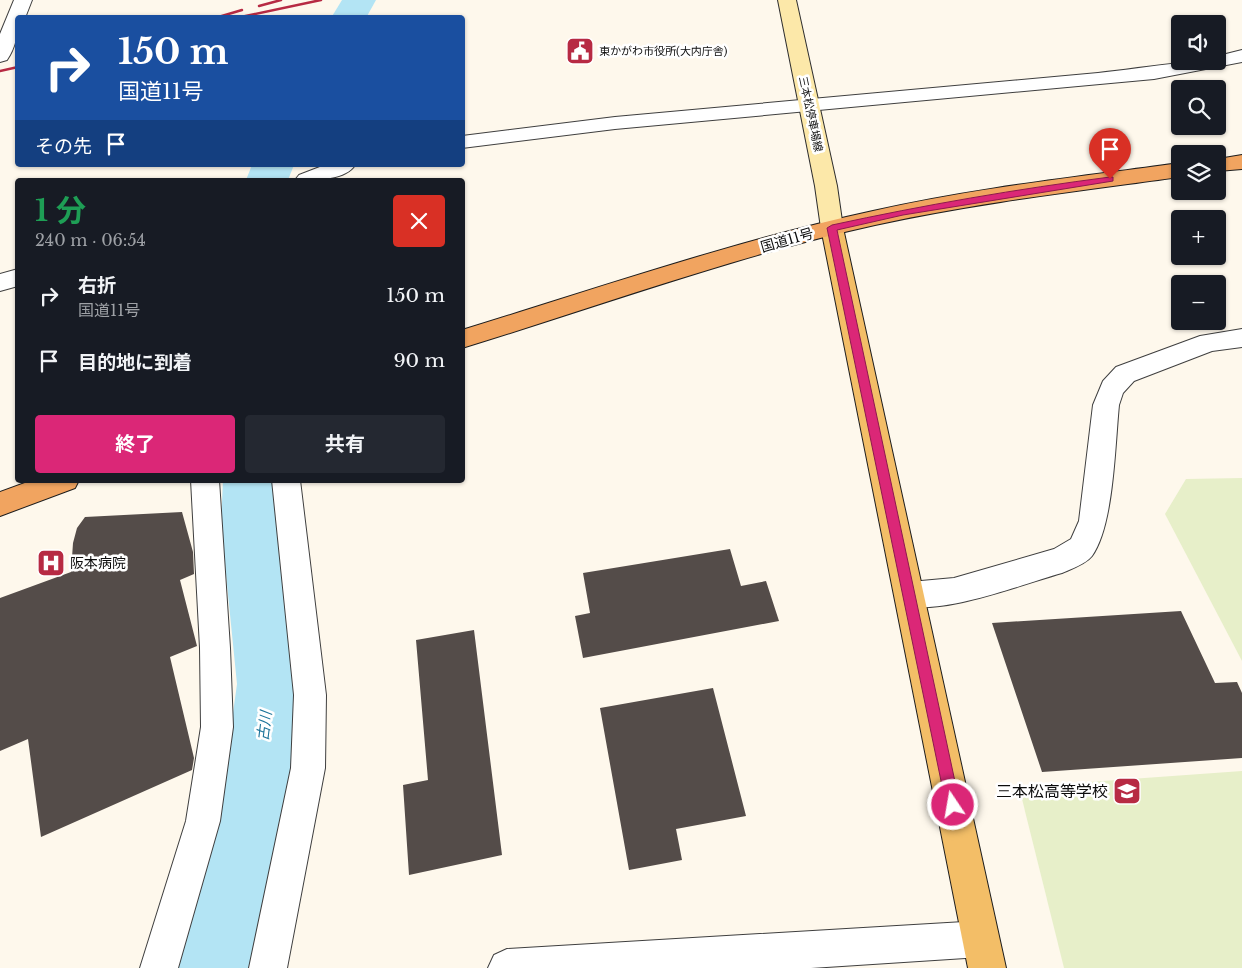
<!DOCTYPE html>
<html lang="ja">
<head>
<meta charset="utf-8">
<style>
  :root { --surface:#171b24; --page:#242831; --text:#f1f3f6; --muted:#9ea1a6; --accent:#db2777 }
  body { margin:0; font-family:"Libre Baskerville","Noto Sans JP",serif; background:var(--page); color:var(--text); height:100vh; display:flex; flex-direction:column; font-size:19px; white-space:nowrap }
  * { box-sizing:border-box; margin:0 }
  p { font-size:16px; color:var(--muted) }
  .icon { flex:none; width:28px; height:28px; fill:none; stroke:currentColor; stroke-width:2; stroke-linecap:round; stroke-linejoin:round }
  .map { position:relative; flex:1; overflow:hidden }
  .details { position:absolute; left:15px; top:178px; width:450px; height:305px; display:flex; flex-direction:column; background:var(--surface); border-radius:5px; box-shadow:0 1px 4px #0004 }
  .details>* { flex:none }
  .top-card { position:absolute; left:15px; top:15px; width:450px; height:152px; border-radius:5px; box-shadow:0 1px 4px #0004; background:#1a4fa0; color:#fff; overflow:hidden }
  .tools { position:absolute; left:1171px; top:15px; display:grid; gap:10px }
  .tools a { display:grid; place-items:center; width:55px; height:55px; border-radius:5px; background:var(--surface); box-shadow:0 1px 4px #0004; font-size:25px }
  .pin { position:absolute; display:grid; place-items:center; width:42px; height:42px; color:#fff; margin:-51px -21px; border-radius:50% 50% 50% 0; rotate:-45deg; box-shadow:0 0 5px #0007 }
  .pin .icon { rotate:45deg }
  .me { position:absolute; width:55px; margin:-28px; rotate:348deg; stroke-linejoin:round; filter:drop-shadow(0 0 4px #0008) }
  .turn { display:flex; align-items:center; gap:18px; height:105px; padding:0 20px; font-size:22px }
  .turn .icon { width:65px; height:65px; stroke-width:2.5 }
  .turn b { display:block; font-size:35px; line-height:42px }
  .then { display:flex; align-items:center; height:48px; padding:0 20px; background:#0003; gap:10px; font-size:19px }
  .round { display:grid; place-items:center; flex:none; width:52px; height:52px; border-radius:5px; background:var(--page) }
  .headline { display:flex; align-items:center; justify-content:space-between; height:85px; padding:0 20px }
  h1 { font-size:30px; font-weight:700; line-height:38px; color:#1e9e55 }
  .primary-button { display:flex; gap:10px; margin-top:auto; padding:10px 20px }
  .primary-button a { flex:1; height:58px; border-radius:5px; background:var(--accent); color:#fff; font-size:20px; font-weight:700; line-height:58px; text-align:center }
  .primary-button a+a { background:var(--page); color:var(--text) }
  ul { padding:0; list-style:none }
  li { display:flex; align-items:center; gap:15px; height:65px; padding:0 20px }
  li div { flex:1 }
  li b { display:block; font-size:19px }
  li em { font-style:normal }
  .map>svg:first-child { display:block }
  .pitch { fill:#e7efc9 }
  .lines { fill:none; stroke-linecap:round; stroke-linejoin:round }
  .river { fill:#b3e4f4; fill-rule:evenodd }
  .building { fill:#544c49 }
  .minor-casing { stroke:#3f3f3f; stroke-width:2 }
  .secondary-casing { stroke:#2e2e2e; stroke-width:2 }
  .primary-casing { stroke:#1d1d1d; stroke-width:2 }
  .trunk-casing { stroke:#1d1d1d; stroke-width:2 }
  .minor { fill:#fff; fill-rule:evenodd }
  .secondary { fill:#fce8a9; fill-rule:evenodd }
  .primary { fill:#f3be67; fill-rule:evenodd }
  .trunk { fill:#f1a460; fill-rule:evenodd }
  .rail { stroke:#b72a43; stroke-width:2.5 }
  .route { fill:#db2777; stroke:#8e194d }
  .labels { text-anchor:middle; dominant-baseline:central; stroke-width:5; stroke-linejoin:round; paint-order:stroke }
  .far-poi-label { font-size:11px; fill:#0c0c0c; stroke:#fff; text-anchor:start }
  .far-street-label { font-size:11px; fill:#0c0c0c; stroke:#fff }
  .street-label { font-size:14px; fill:#0c0c0c; stroke:#fff }
  .poi-label { font-size:14px; fill:#0c0c0c; stroke:#fff; text-anchor:start }
  .water-label { font-size:15px; font-style:italic; fill:#1b7399; stroke:#fff }
  .near-poi-label { font-size:16px; fill:#0c0c0c; stroke:#fff; text-anchor:end }
</style>
</head>
<body>
<div class="map">
<svg width="1242" height="968" viewBox="0 0 1242 968">
  <rect width="100%" height="100%" fill="#fef8ec"/>
  <g class="pitch">
    <polygon points="1242,478 1242,661 1165,514 1186,479"/>
    <polygon points="1242,771 1242,968 1064,968 1019,787"/>
  </g>
  <g class="lines">
    <g class="river">
      <polygon points="342,0 376,0 366,18 331,18"/>
      <polygon points="252,165 294,165 288,180 246,180"/>
      <polygon points="223,480 277,480 277,525 301,684 288,807 252,968 176,968 220,807 237,684 221,525"/>
    </g>
  </g>
  <g class="building">
    <polygon points="182,512 193,552 194,574 180,580 197,646 170,657 194,758 192,770 41,837 28,739 0,751 0,598 71,572 73,543 77,528 85,517"/>
    <polygon points="730,549 741,586 766,581 779,621 583,658 575,616 590,613 583,573"/>
    <polygon points="1181,611 1215,683 1237,682 1242,693 1242,758 1042,772 992,623"/>
    <polygon points="474,630 502,855 409,875 403,785 428,780 416,640"/>
    <polygon points="713,688 746,816 676,829 682,860 629,870 600,708"/>
  </g>
  <g class="lines">
    <defs>
      <g id="minor">
        <path d="M14,0h18l-7,18h-7c0,15 -2,29 -11,42l-7,2v-28z"/>
        <path d="M1242,50v12l-88,17 -539,50 -153,19v-12l153,-19 483,-44c40,-4 79,-12 120,-12v-5z"/>
        <path d="M325,165h30c-10,16 -42,15 -60,15l4,-5z"/>
        <polygon points="18,269 18,286 0,291 0,274"/>
        <path d="M1242,329v18l-30,4 -78,30 -11,12 -4,12c-4,39 -5,120 -27,151 -6,8 -21,13 -30,17 -39,11 -126,45 -163,31l-4,-9 4,-9 11,-4 44,-4 100,-29 17,-10 8,-18 14,-116 10,-24 13,-14 84,-31z"/>
        <polygon points="191,480 219,480 230,648 233,727 220,821 178,968 140,968 186,821 201,727 200,648"/>
        <polygon points="272,480 300,480 326,695 325,768 287,968 249,968 291,768 294,695"/>
        <polygon points="981,921 994,926 999,939 994,952 981,957 811,968 488,968 494,955 507,949"/>
      </g>
      <polygon id="secondary" points="778,0 796,0 837,186 843,228 840,233 832,235 824,233 821,228 815,186"/>
      <polygon id="primary" points="832,221 840,223 843,228 1006,968 968,968 821,228 824,223"/>
      <g id="trunk">
        <polygon points="1242,155 1242,169 1218,171 1218,159"/>
        <path d="M1180,163v14c-102,14 -205,26 -305,48 -140,31 -276,81 -413,123v-18c137,-42 272,-89 411,-119 101,-23 205,-34 307,-48z"/>
        <polygon points="33,480 79,480 75,488 0,516 0,492"/>
      </g>
    </defs>
    <use href="#minor" class="minor-casing"/>
    <use href="#secondary" class="secondary-casing"/>
    <use href="#primary" class="primary-casing"/>
    <use href="#trunk" class="trunk-casing"/>
    <use href="#minor" class="minor"/>
    <use href="#secondary" class="secondary"/>
    <use href="#primary" class="primary"/>
    <use href="#trunk" class="trunk"/>
    <g class="rail">
      <polyline points="259,6 281,0"/>
      <polyline points="215,18 242,10"/>
      <polyline points="236,18 321,0"/>
      <polyline points="0,71 18,67"/>
    </g>
  </g>
  <path class="route" d="M1110,177h3v4l-210,34 -66,15 123,575 -2,5 -5,2 -5,-2 -2,-5 -119,-577 5,-3c92,-20 185,-36 278,-48z"/>
  <defs>
    <symbol id="civic-square" viewBox="-11 -11 22 22"><rect x="-9" y="-9" width="18" height="18" rx="4" fill="#b72a43" stroke="#fff"/><path d="M-.6-6.5H3V-4.5H.6V-3L4-1V1h2V6H-6V1h2V-1L-.6-3ZM-1.2 2.5V6h2.4V2.5Z" fill="#fff"/></symbol>
    <symbol id="hospital-square" viewBox="-11 -11 22 22"><rect x="-9" y="-9" width="18" height="18" rx="4" fill="#b72a43" stroke="#fff"/><path d="M-5-5h3v3.5h4V-5h3V5h-3V1.5h-4V5h-3Z" fill="#fff"/></symbol>
    <symbol id="school-square" viewBox="-11 -11 22 22"><rect x="-9" y="-9" width="18" height="18" rx="4" fill="#b72a43" stroke="#fff"/><path d="M0-5L7-2L0 1L-7-2ZM-4 1L0 2.5L4 1V4Q0 6-4 4Z" fill="#fff"/></symbol>
  </defs>
  <g fill-rule="evenodd">
    <use href="#civic-square" x="564" y="35" width="32" height="32"/>
    <use href="#hospital-square" x="35" y="547" width="32" height="32"/>
    <use href="#school-square" x="1111" y="775" width="32" height="32"/>
  </g>
  <g class="labels">
    <g class="far-poi-label">
      <text x="599" y="51">東かがわ市役所(大内庁舎)</text>
    </g>
    <g class="far-street-label">
      <text transform="translate(811 114) rotate(78)">三本松停車場線</text>
    </g>
    <g class="street-label">
      <text transform="translate(787 240) rotate(-16)">国道11号</text>
    </g>
    <g class="poi-label">
      <text x="70" y="563">阪本病院</text>
    </g>
    <g class="water-label">
      <text transform="translate(264 726) rotate(-83)">古川</text>
    </g>
    <g class="near-poi-label">
      <text x="1108" y="791">三本松高等学校</text>
    </g>
  </g>
</svg>
<div class="tools">
<a><svg class="icon" aria-label="sound" viewBox="0 0 24 24"><path d="M4 9h4l5-4v14l-5-4H4zM17 9q2 3 0 6"/></svg></a>
<a><svg class="icon" aria-label="search" viewBox="0 0 24 24"><circle cx="10" cy="10" r="6"/><path d="M15 15l6 6"/></svg></a>
<a><svg class="icon" aria-label="layers" viewBox="0 0 24 24"><path d="M12 4l9 5-9 5-9-5zM3 14l9 5 9-5"/></svg></a>
<a>+</a>
<a>−</a>
</div>
<div class="pin" style="left:1110px;top:179px;background:#d93025"><svg class="icon" aria-label="arrive" viewBox="0 0 24 24"><path d="M6 21V4h12l-3 4 3 4H6"/></svg></div>
<svg class="me" style="left:953px;top:805px" viewBox="-20 -20 40 40"><circle r="17" fill="#db2777" stroke="#fff" stroke-width="3"/><path d="M0-11L8 9 0 5-8 9z" fill="#fff"/></svg>
<div class="top-card">
<div class="turn"><svg class="icon" aria-label="right" viewBox="0 0 24 24"><path d="M7 20v-9h11M14 6l5 5-5 5"/></svg><div><b>150 m</b>国道11号</div></div>
<div class="then">その先<svg class="icon" aria-label="arrive" viewBox="0 0 24 24"><path d="M6 21V4h12l-3 4 3 4H6"/></svg></div>
</div>
<section class="details">
<div class="headline"><div><h1>1 分</h1><p>240 m · 06:54</p></div><a class="round" style="background:#d93025;color:#fff"><svg class="icon" aria-label="close" viewBox="0 0 24 24"><path d="M6 6l12 12M18 6L6 18"/></svg></a></div>
<ul>
<li><svg class="icon" aria-label="right" viewBox="0 0 24 24"><path d="M7 20v-9h11M14 6l5 5-5 5"/></svg><div><b>右折</b><p>国道11号</p></div><em>150 m</em></li>
<li><svg class="icon" aria-label="arrive" viewBox="0 0 24 24"><path d="M6 21V4h12l-3 4 3 4H6"/></svg><div><b>目的地に到着</b></div><em>90 m</em></li>
</ul>
<div class="primary-button"><a>終了</a><a>共有</a></div>
</section>
</div>
</body>
</html>
